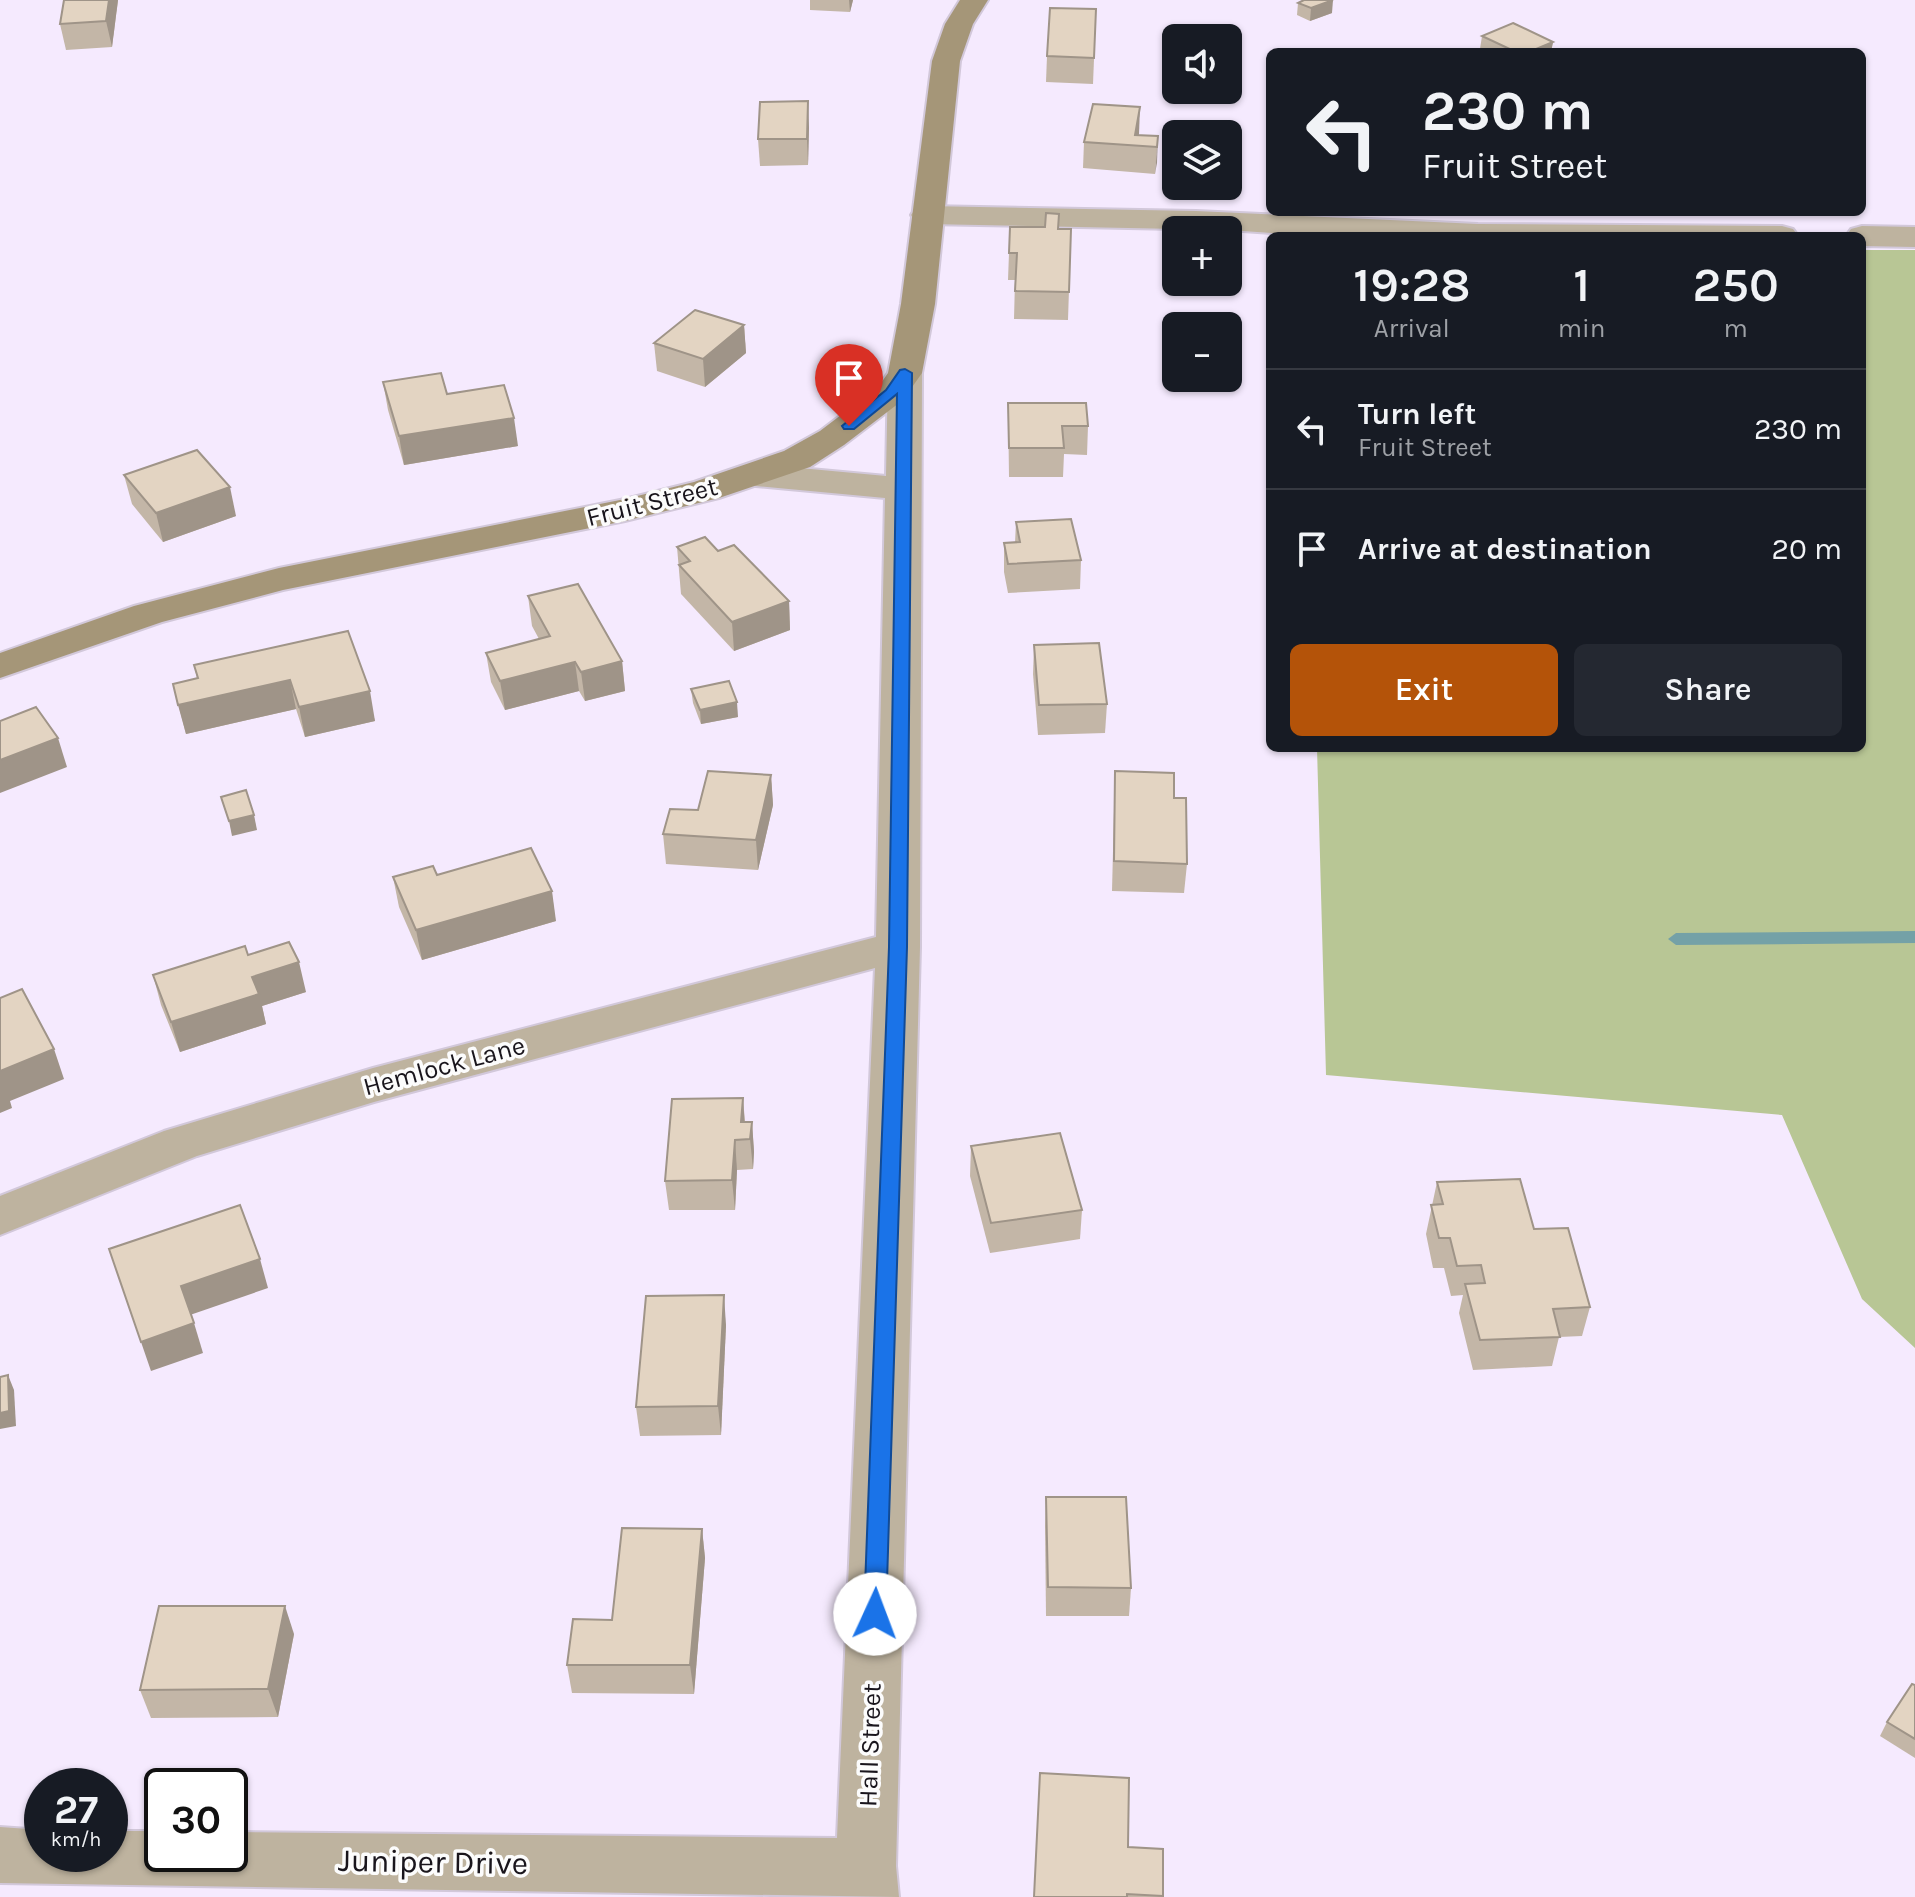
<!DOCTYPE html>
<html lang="en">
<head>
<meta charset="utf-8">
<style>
  :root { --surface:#171b24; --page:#242831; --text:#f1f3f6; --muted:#9ea1a6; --line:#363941; --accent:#b45309 }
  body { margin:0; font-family:Karla,sans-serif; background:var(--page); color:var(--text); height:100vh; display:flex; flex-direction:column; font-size:30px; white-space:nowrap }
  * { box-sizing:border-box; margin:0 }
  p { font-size:26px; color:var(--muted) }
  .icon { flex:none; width:44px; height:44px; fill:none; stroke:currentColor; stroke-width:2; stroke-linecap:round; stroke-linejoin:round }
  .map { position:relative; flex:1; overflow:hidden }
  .sheet { position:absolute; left:1266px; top:232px; width:600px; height:520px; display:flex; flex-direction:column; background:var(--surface); border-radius:12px; box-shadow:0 2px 6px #0004 }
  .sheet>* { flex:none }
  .guide { position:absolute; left:1266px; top:48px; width:600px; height:168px; border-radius:12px; box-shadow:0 2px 6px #0004; background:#171b24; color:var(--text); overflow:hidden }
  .controls { position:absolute; left:1162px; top:24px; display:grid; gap:16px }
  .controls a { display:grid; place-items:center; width:80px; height:80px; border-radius:12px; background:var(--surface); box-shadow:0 2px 6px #0004; font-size:40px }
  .speed { position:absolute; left:24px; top:1768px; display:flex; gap:16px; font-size:40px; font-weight:700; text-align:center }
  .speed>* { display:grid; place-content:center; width:104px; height:104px; border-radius:50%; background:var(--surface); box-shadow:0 2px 6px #0004; line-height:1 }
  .speed small { font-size:20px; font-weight:400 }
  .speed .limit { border:4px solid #111; border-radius:12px; background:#fff; color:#111 }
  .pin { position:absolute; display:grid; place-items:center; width:68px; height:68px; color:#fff; margin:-82px -34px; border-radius:50% 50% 50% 0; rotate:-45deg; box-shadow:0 0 8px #0007 }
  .pin .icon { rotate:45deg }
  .me { position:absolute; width:88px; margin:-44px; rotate:2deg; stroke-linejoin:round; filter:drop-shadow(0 0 6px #0008) }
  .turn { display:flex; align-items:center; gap:28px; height:168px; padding:0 24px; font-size:36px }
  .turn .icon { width:104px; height:104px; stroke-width:2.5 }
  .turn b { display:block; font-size:56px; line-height:68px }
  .eta { display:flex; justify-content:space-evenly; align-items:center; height:136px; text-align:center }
  .eta b { font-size:48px; font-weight:600; line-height:56px }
  .action { display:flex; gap:16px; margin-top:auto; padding:16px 24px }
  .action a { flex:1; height:92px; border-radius:12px; background:var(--accent); color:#fff; font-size:32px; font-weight:600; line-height:92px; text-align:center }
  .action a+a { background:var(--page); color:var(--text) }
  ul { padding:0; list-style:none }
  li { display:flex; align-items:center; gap:24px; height:120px; padding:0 24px; border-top:2px solid var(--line) }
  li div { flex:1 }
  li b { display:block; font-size:30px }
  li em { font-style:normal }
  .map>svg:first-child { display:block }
  .forest { fill:#b8c695 }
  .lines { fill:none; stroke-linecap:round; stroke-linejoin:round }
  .stream { fill:#74a1a7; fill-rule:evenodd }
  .street-casing { stroke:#d2c8da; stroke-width:4 }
  .secondary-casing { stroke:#d2c8da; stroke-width:4 }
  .street { fill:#beb39f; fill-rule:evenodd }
  .secondary { fill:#a59678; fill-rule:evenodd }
  .wall { fill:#c3b6a7 }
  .shaded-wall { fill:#9f9488 }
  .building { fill:#e3d4c2; stroke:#9f9488; stroke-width:2 }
  .route { fill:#1a73e8; stroke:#114b97; stroke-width:2 }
  .labels { text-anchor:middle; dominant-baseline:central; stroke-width:7; stroke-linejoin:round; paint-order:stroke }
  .street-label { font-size:26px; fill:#19151c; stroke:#fcfcfc }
  .near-street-label { font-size:32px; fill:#19151c; stroke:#fcfcfc }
</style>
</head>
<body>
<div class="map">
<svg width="1915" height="1897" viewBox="0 0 1915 1897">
  <rect width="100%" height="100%" fill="#f5eafe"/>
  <polygon class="forest" points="1862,250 1915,250 1915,1348 1862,1299 1782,1115 1326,1075 1317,748 1862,748"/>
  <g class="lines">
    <polygon class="stream" points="1915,931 1915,943 1676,945 1668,939 1676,933"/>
    <defs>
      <g id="street">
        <polygon points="927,206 1196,211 1478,224 1782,226 1793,229 1798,236 1315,236 1228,230 927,224 916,222 911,215 916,208"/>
        <polygon points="1862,226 1915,227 1915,247 1862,246 1862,236 1846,236 1851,229"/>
        <polygon points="905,363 917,366 922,373 920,947 896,1866 899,1897 0,1883 0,1827 42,1830 42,1854 110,1854 110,1831 162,1831 162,1854 230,1854 230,1832 837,1838 875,968 374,1102 197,1156 0,1235 0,1196 164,1131 373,1068 876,937 885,498 756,486 743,483 738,475 743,467 756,464 886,476 888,373 893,366"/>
      </g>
      <polygon id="secondary" points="960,0 988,0 973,24 960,61 935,304 922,373 903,400 844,445 810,467 719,498 625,521 283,590 162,622 0,678 0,653 134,606 279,568 625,499 694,482 784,451 820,431 879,386 888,373 901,304 932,61 945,24"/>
    </defs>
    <use href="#street" class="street-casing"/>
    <use href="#secondary" class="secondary-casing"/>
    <use href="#street" class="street"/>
    <use href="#secondary" class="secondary"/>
  </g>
  <g class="wall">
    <polygon points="64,0 118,0 112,47 66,50 60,24"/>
    <polygon points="810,0 853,0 850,12 810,10"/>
    <polygon points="1298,3 1332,13 1310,21 1297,15"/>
    <polygon points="1096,9 1093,84 1046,82 1047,56"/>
    <polygon points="1175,30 1197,32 1196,38 1176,38 1176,54 1170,54 1171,41"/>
    <polygon points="1482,36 1553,42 1551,52 1486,52 1480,49"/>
    <polygon points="809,127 808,165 760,166 758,139"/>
    <polygon points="1139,135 1158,136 1155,174 1083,168 1084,142"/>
    <polygon points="1059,229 1071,229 1068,320 1014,319 1015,280 1008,280 1009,253"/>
    <polygon points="744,325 746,353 705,387 657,371 654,343"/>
    <polygon points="383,382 518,446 404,465 388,410"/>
    <polygon points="1008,403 1088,426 1087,455 1064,454 1063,477 1009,477"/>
    <polygon points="124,475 236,516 163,542 132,504"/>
    <polygon points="1016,522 1081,560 1080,589 1008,593 1004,572 1004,543 1015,543"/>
    <polygon points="677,547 718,551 789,601 790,630 734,651 681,594"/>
    <polygon points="528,596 622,661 625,691 585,701 579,691 505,710 491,682 486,653 539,639 532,626"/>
    <polygon points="348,631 375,721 305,737 296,709 186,734 173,684 197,678 194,665"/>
    <polygon points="1034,645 1107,704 1105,733 1038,735 1033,674"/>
    <polygon points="691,689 738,717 701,724 693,703"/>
    <polygon points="1115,771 1187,864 1184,893 1112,891"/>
    <polygon points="771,775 773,805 758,870 666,864 663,834 698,810"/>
    <polygon points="393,877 556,921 422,960 399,907"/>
    <polygon points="248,955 306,992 262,1006 266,1024 180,1052 161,1005 153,975"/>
    <polygon points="743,1098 745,1122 752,1122 754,1152 753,1169 737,1170 735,1210 669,1210 665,1181"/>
    <polygon points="971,1146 1082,1210 1080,1239 990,1253 970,1176"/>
    <polygon points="1437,1182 1534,1229 1590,1307 1582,1336 1559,1337 1552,1366 1473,1370 1459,1313 1463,1295 1451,1296 1444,1268 1433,1268 1426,1234"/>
    <polygon points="726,1325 721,1435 640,1436 636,1407"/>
    <polygon points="1046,1497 1131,1588 1129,1616 1046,1616 1045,1526"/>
    <polygon points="702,1529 705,1558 694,1694 572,1693 567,1665"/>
    <polygon points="294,1634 278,1717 151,1718 140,1690"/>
    <polygon points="1915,1685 1915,1758 1880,1736 1887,1722"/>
    <polygon points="1128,1847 1163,1849 1163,1897 1034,1897"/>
  </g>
  <g class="shaded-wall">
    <polygon points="109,0 118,0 112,47 106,21"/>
    <polygon points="849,0 853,0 850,12"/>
    <polygon points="1333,0 1332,13 1310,21 1311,8"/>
    <polygon points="1553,42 1551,52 1529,52"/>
    <polygon points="808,101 809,127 808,165 807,139"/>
    <polygon points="1140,107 1139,134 1137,145 1135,135"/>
    <polygon points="1158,136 1157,163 1155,174 1157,147"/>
    <polygon points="744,325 746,353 705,387 703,359"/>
    <polygon points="514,418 518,446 404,465 399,436"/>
    <polygon points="230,487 236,516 163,542 156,513"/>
    <polygon points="789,601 790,630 734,651 732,622"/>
    <polygon points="622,661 625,691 585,701 581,672"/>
    <polygon points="575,662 579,691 505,710 500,681"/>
    <polygon points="290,680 296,709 186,734 178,705"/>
    <polygon points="370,691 375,721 305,737 299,707"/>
    <polygon points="737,702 738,717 701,724 700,710"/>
    <polygon points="58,738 67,767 0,793 0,760"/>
    <polygon points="771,775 773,805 758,870 756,840"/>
    <polygon points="254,815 257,830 232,836 229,821"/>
    <polygon points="552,891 556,921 422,960 416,930"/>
    <polygon points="299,962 306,992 262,1006 266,1024 180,1052 171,1022 252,977"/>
    <polygon points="54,1049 64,1079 10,1101 12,1108 0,1113 0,1071"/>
    <polygon points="743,1098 745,1128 741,1122"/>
    <polygon points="752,1122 754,1152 753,1169 750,1139"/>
    <polygon points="735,1140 737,1170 735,1210 732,1180"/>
    <polygon points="260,1259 268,1288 190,1315 181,1286"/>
    <polygon points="724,1295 726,1325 721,1435 718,1406"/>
    <polygon points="194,1323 203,1353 151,1371 141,1342"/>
    <polygon points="8,1375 14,1390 16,1426 0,1429 0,1413"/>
    <polygon points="702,1529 705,1558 694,1694 690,1665"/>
    <polygon points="285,1606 294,1634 278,1717 268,1689"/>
  </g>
  <g class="building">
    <polygon points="64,0 109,0 106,21 60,24"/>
    <polygon points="1304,0 1333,0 1311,8 1298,3"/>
    <polygon points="1050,8 1096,9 1094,58 1047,56"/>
    <polygon points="1513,23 1553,42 1529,52 1516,52 1482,36"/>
    <polygon points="1175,30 1197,32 1194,38 1176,38 1176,41 1171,41"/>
    <polygon points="808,101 807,139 758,139 760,102"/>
    <polygon points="1093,104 1140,107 1135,135 1158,136 1157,147 1084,142"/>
    <polygon points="1046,213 1059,214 1058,229 1071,229 1069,292 1015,291 1017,253 1009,253 1010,227 1045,227"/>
    <polygon points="695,310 744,325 703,359 654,343"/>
    <polygon points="441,373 447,394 504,385 514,418 399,436 383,382"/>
    <polygon points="1008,403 1086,403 1088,426 1062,426 1064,448 1009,448"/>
    <polygon points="197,450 230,487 156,513 124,475"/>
    <polygon points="1071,519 1081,560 1008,564 1004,543 1020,542 1016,522"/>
    <polygon points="705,537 718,551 734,545 789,601 732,622 679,565 690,561 677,547"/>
    <polygon points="578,584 622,661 581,672 575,662 500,681 486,653 550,636 528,596"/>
    <polygon points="348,631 370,691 299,707 290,680 178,705 173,684 198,678 194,665"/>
    <polygon points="1099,643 1107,704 1039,705 1034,645"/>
    <polygon points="729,681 737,702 700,710 691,689"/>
    <polygon points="36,707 58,738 0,760 0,721"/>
    <polygon points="708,771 771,775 756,840 663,834 670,809 698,810"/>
    <polygon points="1115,771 1174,773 1174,798 1186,798 1187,864 1114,861"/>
    <polygon points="246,790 254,815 229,821 221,797"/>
    <polygon points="531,848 552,891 416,930 393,877 433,866 437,875"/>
    <polygon points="289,942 299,962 252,977 259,994 171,1022 153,975 245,946 248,955"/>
    <polygon points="22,989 54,1049 0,1071 0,998"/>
    <polygon points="743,1098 741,1122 752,1122 750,1139 735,1140 732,1180 665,1181 672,1099"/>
    <polygon points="1060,1133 1082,1210 991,1223 971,1146"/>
    <polygon points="1520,1179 1534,1229 1568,1228 1590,1307 1553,1309 1560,1337 1480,1340 1465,1284 1485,1283 1481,1265 1457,1266 1450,1238 1439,1238 1431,1205 1443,1204 1437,1182"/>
    <polygon points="240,1205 260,1259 181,1286 194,1323 141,1342 109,1249"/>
    <polygon points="724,1295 718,1406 636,1407 646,1296"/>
    <polygon points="8,1375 9,1411 0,1413 0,1377"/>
    <polygon points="1046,1497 1126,1497 1131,1588 1048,1587"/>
    <polygon points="622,1528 702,1529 690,1665 567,1665 573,1619 612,1620"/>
    <polygon points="159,1606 285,1606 268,1689 140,1690"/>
    <polygon points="1912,1684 1915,1685 1915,1739 1887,1722"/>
    <polygon points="1040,1773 1129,1778 1128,1847 1163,1849 1163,1896 1127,1894 1127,1897 1034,1897"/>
  </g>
  <polygon class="route" points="905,369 912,373 907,947 886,1614 883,1621 875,1624 867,1621 864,1614 889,947 897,394 854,429 844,429 842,426 886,390 900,370"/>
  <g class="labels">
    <g class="street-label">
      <text transform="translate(652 502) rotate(-14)">Fruit Street</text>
      <text transform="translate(444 1066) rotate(-15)">Hemlock Lane</text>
      <text transform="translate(870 1745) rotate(-88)">Hall Street</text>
    </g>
    <g class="near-street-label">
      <text transform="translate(433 1862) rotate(1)">Juniper Drive</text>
    </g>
  </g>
</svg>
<div class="controls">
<a><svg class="icon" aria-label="sound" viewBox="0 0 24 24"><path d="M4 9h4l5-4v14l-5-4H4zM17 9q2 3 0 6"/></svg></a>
<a><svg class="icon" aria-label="layers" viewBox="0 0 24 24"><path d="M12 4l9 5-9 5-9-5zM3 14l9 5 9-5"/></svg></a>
<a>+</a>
<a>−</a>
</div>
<div class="speed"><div>27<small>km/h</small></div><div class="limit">30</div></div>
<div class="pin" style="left:849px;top:426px;background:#d93025"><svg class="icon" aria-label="arrive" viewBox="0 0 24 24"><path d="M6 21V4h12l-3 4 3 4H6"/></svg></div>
<svg class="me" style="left:875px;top:1614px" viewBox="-20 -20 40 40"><circle r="19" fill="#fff"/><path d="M0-13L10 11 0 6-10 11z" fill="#1a73e8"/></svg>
<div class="guide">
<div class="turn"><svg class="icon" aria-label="left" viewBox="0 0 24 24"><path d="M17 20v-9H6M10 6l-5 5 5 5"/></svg><div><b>230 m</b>Fruit Street</div></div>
</div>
<section class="sheet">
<div class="eta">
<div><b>19:28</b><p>Arrival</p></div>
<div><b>1</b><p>min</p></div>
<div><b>250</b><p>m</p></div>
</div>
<ul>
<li><svg class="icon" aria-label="left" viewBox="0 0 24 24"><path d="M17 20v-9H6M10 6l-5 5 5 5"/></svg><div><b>Turn left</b><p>Fruit Street</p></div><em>230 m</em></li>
<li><svg class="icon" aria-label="arrive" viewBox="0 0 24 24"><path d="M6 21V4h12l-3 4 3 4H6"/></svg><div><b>Arrive at destination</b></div><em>20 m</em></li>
</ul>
<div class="action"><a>Exit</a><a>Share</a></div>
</section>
</div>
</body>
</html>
